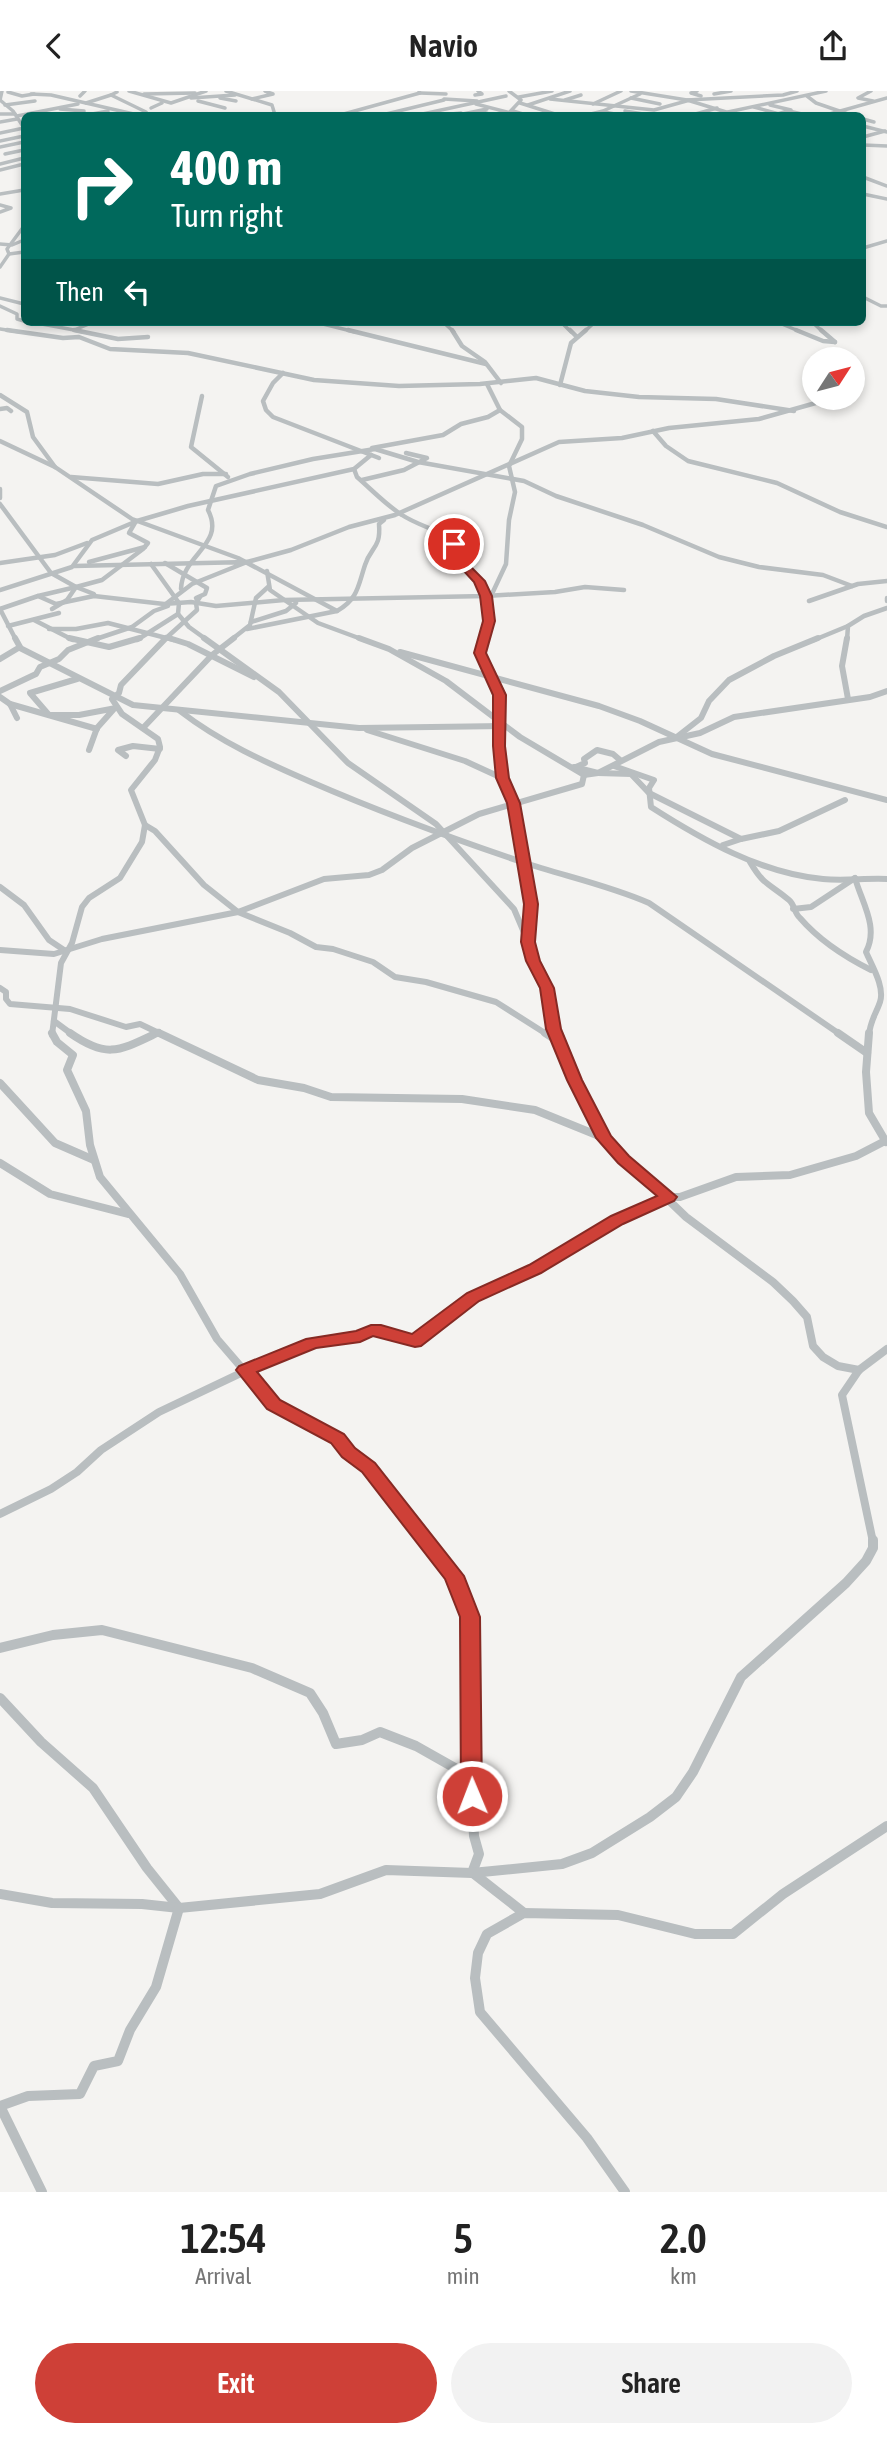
<!DOCTYPE html>
<html lang="en">
<head>
<meta charset="utf-8">
<style>
  :root { --surface:#fff; --page:#f2f2f2; --text:#222; --muted:#767676; --accent:#ce4037 }
  body { margin:0; font-family:"Asap Condensed",sans-serif; background:var(--page); color:var(--text); height:100vh; display:flex; flex-direction:column; font-size:26px; white-space:nowrap }
  * { box-sizing:border-box; margin:0 }
  p { font-size:23px; color:var(--muted) }
  .icon { flex:none; width:38px; height:38px; fill:none; stroke:currentColor; stroke-width:2; stroke-linecap:round; stroke-linejoin:round }
  .map { position:relative; height:2101px; overflow:hidden }
  .panel { display:flex; flex-direction:column; background:var(--surface); flex:1 }
  .panel>* { flex:none }
  .hud { position:absolute; left:21px; top:21px; width:845px; height:214px; border-radius:10px; box-shadow:0 4px 10px #0003; background:#00695c; color:#fff; overflow:hidden }
  .needle { width:46px; rotate:54deg }
  .controls { position:absolute; left:802px; top:256px; display:grid; gap:14px }
  .controls a { display:grid; place-items:center; width:63px; height:63px; border-radius:50%; background:var(--surface); box-shadow:0 4px 10px #0003; font-size:35px }
  .pin { position:absolute; display:grid; place-items:center; width:60px; height:60px; color:#fff; margin:-30px; border:4px solid #fff; border-radius:50%; box-shadow:0 2px 7px #0007 }
  .me { position:absolute; width:77px; margin:-38px; rotate:359deg; stroke-linejoin:round; filter:drop-shadow(0 0 5px #0008) }
  .turn { display:flex; align-items:center; gap:24px; height:147px; padding:0 35px; font-size:32px }
  .turn .icon { width:91px; height:91px; stroke-width:2.5 }
  .turn b { display:block; font-size:49px; line-height:60px }
  .then { display:flex; align-items:center; height:66px; padding:0 35px; background:#0003; gap:14px; font-size:26px }
  .eta { display:flex; justify-content:space-evenly; align-items:center; height:119px; text-align:center }
  .eta b { font-size:42px; font-weight:600; line-height:49px }
  .action { display:flex; gap:14px; margin-top:auto; padding:14px 35px }
  .action a { flex:1; height:80px; border-radius:42px; background:var(--accent); color:#fff; font-size:28px; font-weight:600; line-height:80px; text-align:center }
  .action a+a { background:var(--page); color:var(--text) }
  header { display:flex; justify-content:space-between; align-items:center; height:91px; padding:0 35px; background:var(--surface); font-size:32px; font-weight:600 }
  .map>svg:first-child { display:block }
  .lines { fill:none; stroke-linecap:round; stroke-linejoin:round }
  .minor-far4 { stroke:#b9bec0; stroke-width:3.5 }
  .minor-far3 { stroke:#b9bec0; stroke-width:4.5 }
  .minor-far2 { stroke:#b9bec0; stroke-width:6 }
  .minor-far1 { stroke:#b9bec0; stroke-width:8 }
  .minor { stroke:#b9bec0; stroke-width:10 }
  .route { fill:#ce4037; stroke:#862a24; stroke-width:2 }
</style>
</head>
<body>
<header><svg class="icon" aria-label="back" viewBox="0 0 24 24"><path d="M15 5l-7 7 7 7"/></svg>Navio<svg class="icon" aria-label="share" viewBox="0 0 24 24"><path d="M12 15V3M7 8l5-5 5 5M5 13v7h14v-7"/></svg></header>
<div class="map">
<svg width="887" height="2101" viewBox="0 0 887 2101">
  <rect width="100%" height="100%" fill="#f4f3f1"/>
  <g class="lines">
    <g class="minor-far4">
      <polyline points="2,0 0,9 13,20 24,37"/>
      <polyline points="129,0 171,12 206,0"/>
      <polyline points="226,0 272,14 275,24"/>
      <polyline points="631,0 687,9 736,24"/>
      <polyline points="697,0 691,2 701,5"/>
      <polyline points="871,0 858,7 873,10"/>
      <polyline points="8,1 22,5 34,3"/>
      <polyline points="117,1 111,4 146,21 144,24"/>
      <polyline points="420,2 446,3"/>
      <polyline points="31,3 51,4 138,24"/>
      <polyline points="144,3 195,2"/>
      <polyline points="714,3 731,0"/>
      <polyline points="475,4 482,3 478,0"/>
      <polyline points="80,5 85,0"/>
      <polyline points="807,5 816,12 851,24"/>
      <polyline points="519,6 552,0"/>
      <polyline points="191,7 235,4"/>
      <polyline points="220,7 236,10"/>
      <polyline points="631,7 660,13"/>
      <polyline points="252,8 273,3 265,0"/>
      <polyline points="444,8 477,10"/>
      <polyline points="550,8 654,19 690,9"/>
      <polyline points="565,9 581,4"/>
      <polyline points="687,9 783,4 797,0"/>
      <polyline points="198,10 225,17"/>
      <polyline points="86,12 111,4"/>
      <polyline points="520,12 558,24"/>
      <polyline points="476,13 511,22"/>
      <polyline points="593,13 621,0"/>
      <polyline points="5,14 35,10"/>
      <polyline points="528,14 570,0"/>
      <polyline points="770,14 791,19 774,24"/>
      <polyline points="754,16 779,23"/>
      <polyline points="151,17 162,12"/>
      <polyline points="60,18 84,20 81,24"/>
      <polyline points="480,20 492,24 505,21"/>
      <polyline points="513,20 526,24"/>
      <polyline points="625,20 649,24"/>
      <polyline points="789,20 806,24"/>
      <polyline points="604,21 620,24"/>
      <polyline points="728,21 826,0"/>
      <polyline points="0,23 15,23"/>
      <polyline points="87,24 108,20"/>
      <polyline points="340,24 420,2 419,0"/>
      <polyline points="382,24 444,9"/>
      <polyline points="418,24 506,5"/>
      <polyline points="441,24 461,22"/>
      <polyline points="458,24 487,18"/>
      <polyline points="507,24 521,9 509,0"/>
      <polyline points="587,24 603,20 640,3"/>
      <polyline points="692,24 717,17"/>
      <polyline points="826,24 887,7"/>
      <polyline points="17,25 78,13"/>
      <polyline points="863,28 874,31"/>
      <polyline points="0,31 17,28"/>
      <polyline points="863,35 887,41"/>
      <polyline points="0,42 24,37"/>
      <polyline points="863,46 885,40"/>
      <polyline points="0,50 24,45"/>
      <polyline points="863,54 887,55"/>
      <polyline points="0,56 24,51"/>
      <polyline points="5,63 24,59"/>
      <polyline points="0,73 24,67"/>
      <polyline points="0,79 24,73"/>
      <polyline points="863,86 887,95"/>
      <polyline points="0,103 24,99"/>
      <polyline points="863,103 887,108"/>
      <polyline points="0,114 11,117 0,121"/>
      <polyline points="0,153 12,154 24,149"/>
      <polyline points="863,157 887,150"/>
      <polyline points="9,163 24,161"/>
      <polyline points="0,176 9,163 7,158 24,135"/>
      <polyline points="863,206 881,215 887,215"/>
      <polyline points="0,207 24,213"/>
      <polyline points="0,215 17,223 17,228 24,230"/>
      <polyline points="31,231 74,239 94,231"/>
      <polyline points="315,231 355,241"/>
      <polyline points="443,231 454,241"/>
      <polyline points="561,231 571,241"/>
      <polyline points="777,231 801,241"/>
      <polyline points="812,231 823,241"/>
      <polyline points="0,238 20,241"/>
      <polyline points="74,239 83,241"/>
      <polyline points="584,241 595,231"/>
    </g>
    <g class="minor-far3">
      <polyline points="7,239 63,247 79,246 110,258 188,262 314,289 399,295 480,293 536,287 585,300 639,306 716,308 794,320"/>
      <polyline points="74,239 118,248 148,246"/>
      <polyline points="348,239 486,273"/>
      <polyline points="452,239 462,255 485,271 501,292"/>
      <polyline points="570,239 577,246"/>
      <polyline points="796,239 823,250 835,251"/>
      <polyline points="821,239 835,251"/>
      <polyline points="283,282 273,292 263,310 266,319 273,326 379,367"/>
      <polyline points="487,293 500,319"/>
      <polyline points="560,294 571,252 586,239"/>
      <polyline points="852,297 861,293"/>
      <polyline points="0,304 27,321 33,346 55,376"/>
      <polyline points="202,305 191,356 228,386"/>
      <polyline points="0,318 7,317 11,320"/>
      <polyline points="653,340 666,355 688,370 777,392 840,421 887,436"/>
      <polyline points="0,350 55,376 132,428 238,467 337,520 247,538"/>
      <polyline points="372,357 443,344 461,333 488,326 500,319 522,336 522,348 509,375 515,401 509,429 506,473 491,505"/>
      <path d="M354,378l3,8c15,13 29,28 45,38 15,10 34,14 49,24 9,7 10,19 16,27 17,23 31,44 16,74"/>
      <polyline points="71,386 158,393 203,383 226,383"/>
      <polyline points="362,389 404,379 427,367 406,362"/>
      <polyline points="0,398 0,407"/>
      <polyline points="0,413 51,482 76,496"/>
      <polyline points="89,471 145,456"/>
      <polyline points="247,471 291,459 349,436 395,424 559,351 622,347 669,337 759,328 837,306"/>
      <polyline points="0,472 55,464 87,452"/>
      <polyline points="165,472 207,497 205,503 196,507"/>
      <polyline points="74,475 247,471 192,493 167,512"/>
      <polyline points="267,480 270,499 318,532 364,549"/>
      <path d="M181,498c1,-35 45,-44 27,-79l8,-24 34,-12 63,-15 62,-10 43,13 106,19 32,15 87,29 76,32 40,10 64,8 29,11"/>
      <polyline points="0,499 72,476 92,449 137,430 188,415 354,378 371,364"/>
      <polyline points="38,505 76,496 94,503"/>
      <polyline points="887,507 887,510"/>
      <polyline points="809,510 858,493 887,490"/>
      <polyline points="0,518 38,505 56,513 94,505 164,513 191,511 216,515 284,509 486,505 555,501 585,496 624,499"/>
      <polyline points="0,518 16,549"/>
      <polyline points="52,518 67,509 76,496 102,489 143,458 148,452 129,442 136,430"/>
      <path d="M337,520c21,-12 21,-25 28,-46 6,-19 16,-16 14,-41l5,-4"/>
      <polyline points="178,523 189,536 207,549"/>
      <polyline points="34,529 73,549"/>
      <polyline points="251,531 286,520 296,512"/>
      <polyline points="8,535 59,522"/>
      <polyline points="49,538 76,538 108,532 174,549"/>
      <polyline points="93,549 132,536 154,520 168,515"/>
      <polyline points="137,549 178,523 179,512 151,473"/>
      <polyline points="164,549 197,519 196,512 200,506"/>
      <polyline points="231,549 250,534 256,507 268,496"/>
      <polyline points="814,549 848,535"/>
      <polyline points="847,549 848,535 864,525 887,517"/>
    </g>
    <g class="minor-far2">
      <polyline points="69,547 109,556 140,547"/>
      <polyline points="169,547 188,553 254,586"/>
      <polyline points="204,547 279,601 348,672 436,733 514,818 528,851"/>
      <polyline points="359,547 389,558 446,590 520,646 584,684 598,682 659,651 700,642 734,626 870,606 887,600"/>
      <polyline points="484,547 479,557 499,604 502,687 513,712 531,813 528,851 533,870 547,897 556,944"/>
      <polyline points="847,547 842,575 848,608"/>
      <polyline points="20,557 133,614 359,637 504,635"/>
      <polyline points="400,561 599,615 640,630 712,663 887,709"/>
      <polyline points="0,568 20,556 15,547"/>
      <polyline points="77,588 30,602 49,624 79,624 116,617"/>
      <polyline points="0,600 36,583 40,576 59,568 68,559 98,547"/>
      <polyline points="0,606 10,613 17,627"/>
      <polyline points="10,613 97,638"/>
      <path d="M180,620c40,31 85,51 131,71 69,30 140,56 211,80 42,14 86,23 127,41l192,132"/>
      <polyline points="143,637 212,564 234,547"/>
      <polyline points="367,639 465,670 502,687"/>
      <polyline points="678,645 701,627 709,610 729,589 774,565 818,547"/>
      <polyline points="89,659 97,637 113,619"/>
      <polyline points="126,665 118,659 133,655 160,658"/>
      <path d="M614,675l40,14 -5,8 2,19c50,32 111,67 172,72 21,2 43,-1 64,0"/>
      <polyline points="574,676 598,682 631,683 649,702 741,748 723,754"/>
      <polyline points="576,676 585,672 584,668 597,659 613,663 620,669"/>
      <polyline points="145,734 155,740 204,794 238,821 290,842 316,856 333,858 373,871 395,886 426,891 496,911 548,944"/>
      <polyline points="741,748 779,740 845,709"/>
      <path d="M750,771c14,24 19,21 39,38 6,5 5,13 11,18 19,22 45,39 71,52"/>
      <path d="M855,787c7,25 24,49 11,74 6,14 19,35 14,50 -4,12 -10,19 -11,33"/>
      <polyline points="0,796 24,814 49,849 64,859"/>
      <polyline points="793,818 811,816 855,787"/>
      <polyline points="0,859 54,863 102,848 238,821 324,788 369,784 382,779 412,757 479,723 582,693 584,684"/>
      <polyline points="0,897 6,901 6,908 10,913 70,918 126,936 140,933 163,944"/>
      <polyline points="54,930 73,944"/>
      <polyline points="52,944 61,872 72,852 82,816 89,807 120,787 142,751 145,734 131,699 155,669 160,656 158,648 122,623 112,608 119,602 121,594 166,547"/>
      <polyline points="153,944 159,941"/>
    </g>
    <g class="minor-far1">
      <polyline points="52,942 57,951 73,964 67,979 86,1020 90,1054 100,1086 180,1183 217,1248 273,1313 337,1347 348,1361 369,1377 427,1451"/>
      <path d="M70,942c37,26 49,18 87,0"/>
      <polyline points="159,942 258,989 304,997 331,1006 462,1008 535,1019 604,1047"/>
      <polyline points="545,942 559,951"/>
      <polyline points="555,942 604,1047 686,1126 773,1191 793,1210 807,1226 813,1255 823,1266 838,1275 859,1279"/>
      <polyline points="838,942 867,962"/>
      <polyline points="869,942 866,981 869,1022 886,1051"/>
      <polyline points="0,992 55,1052 94,1069"/>
      <polyline points="0,1072 50,1103 128,1123"/>
      <polyline points="0,1423 51,1398 77,1381 101,1359 159,1321 283,1262 313,1252 360,1245 371,1239 415,1250 473,1206 535,1178 617,1129 668,1106 680,1106 736,1086 790,1084 856,1065 885,1050"/>
      <polyline points="873,1451 842,1304 859,1279 887,1258"/>
    </g>
    <g class="minor">
      <polyline points="426,1449 454,1485 470,1526 471,1686 474,1745 479,1763 472,1782"/>
      <polyline points="0,1557 53,1544 102,1539 252,1577 310,1602 323,1622 336,1653 362,1649 380,1641 416,1655 471,1686"/>
      <polyline points="0,1607 41,1651 93,1697 147,1777 179,1817"/>
      <polyline points="473,1782 524,1822"/>
      <polyline points="0,1803 52,1812 142,1813 179,1817 320,1803 386,1779 472,1782 562,1773 592,1762 650,1726 676,1706 693,1681 741,1586 846,1492 866,1470 873,1457 873,1449"/>
      <polyline points="0,2015 28,2005 80,2003 94,1975 118,1970 130,1939 156,1896 179,1817"/>
      <polyline points="0,2015 42,2101"/>
      <polyline points="625,2101 587,2047 480,1921 475,1887 478,1862 487,1843 524,1822 618,1824 695,1843 733,1843 783,1803 887,1735"/>
    </g>
  </g>
  <polygon class="route" points="450,451 458,451 471,476 485,490 492,505 495,530 486,562 506,604 505,655 509,687 520,712 538,813 535,851 540,870 554,897 561,938 582,989 611,1045 629,1065 677,1106 674,1110 623,1133 541,1182 479,1210 421,1255 415,1256 373,1245 360,1251 316,1257 257,1281 280,1309 344,1343 355,1357 375,1372 464,1485 480,1526 482,1705 479,1712 472,1714 464,1712 461,1705 460,1526 445,1488 362,1381 342,1366 331,1352 267,1318 236,1279 239,1275 306,1248 356,1240 371,1234 381,1234 412,1243 467,1202 529,1174 611,1125 657,1105 618,1072 596,1047 567,989 546,938 540,897 526,870 521,851 524,813 507,712 496,687 493,655 493,604 474,562 483,530 480,505 474,491 461,477 449,453"/>
</svg>
<div class="controls">
<a><svg class="needle" viewBox="-14 -14 28 28"><path d="M0-13l5 13h-10z" fill="#e53935"/><path d="M0 13l5-13h-10z" fill="#767676"/></svg></a>
</div>
<div class="pin" style="left:454px;top:453px;background:#d93025"><svg class="icon" aria-label="arrive" viewBox="0 0 24 24"><path d="M6 21V4h12l-3 4 3 4H6"/></svg></div>
<svg class="me" style="left:472px;top:1705px" viewBox="-20 -20 40 40"><circle r="17" fill="#ce4037" stroke="#fff" stroke-width="3"/><path d="M0-11L8 9 0 5-8 9z" fill="#fff"/></svg>
<div class="hud">
<div class="turn"><svg class="icon" aria-label="right" viewBox="0 0 24 24"><path d="M7 20v-9h11M14 6l5 5-5 5"/></svg><div><b>400 m</b>Turn right</div></div>
<div class="then">Then<svg class="icon" aria-label="left" viewBox="0 0 24 24"><path d="M17 20v-9H6M10 6l-5 5 5 5"/></svg></div>
</div>
</div>
<section class="panel">
<div class="eta">
<div><b>12:54</b><p>Arrival</p></div>
<div><b>5</b><p>min</p></div>
<div><b>2.0</b><p>km</p></div>
</div>
<div class="action"><a>Exit</a><a>Share</a></div>
</section>
</body>
</html>
